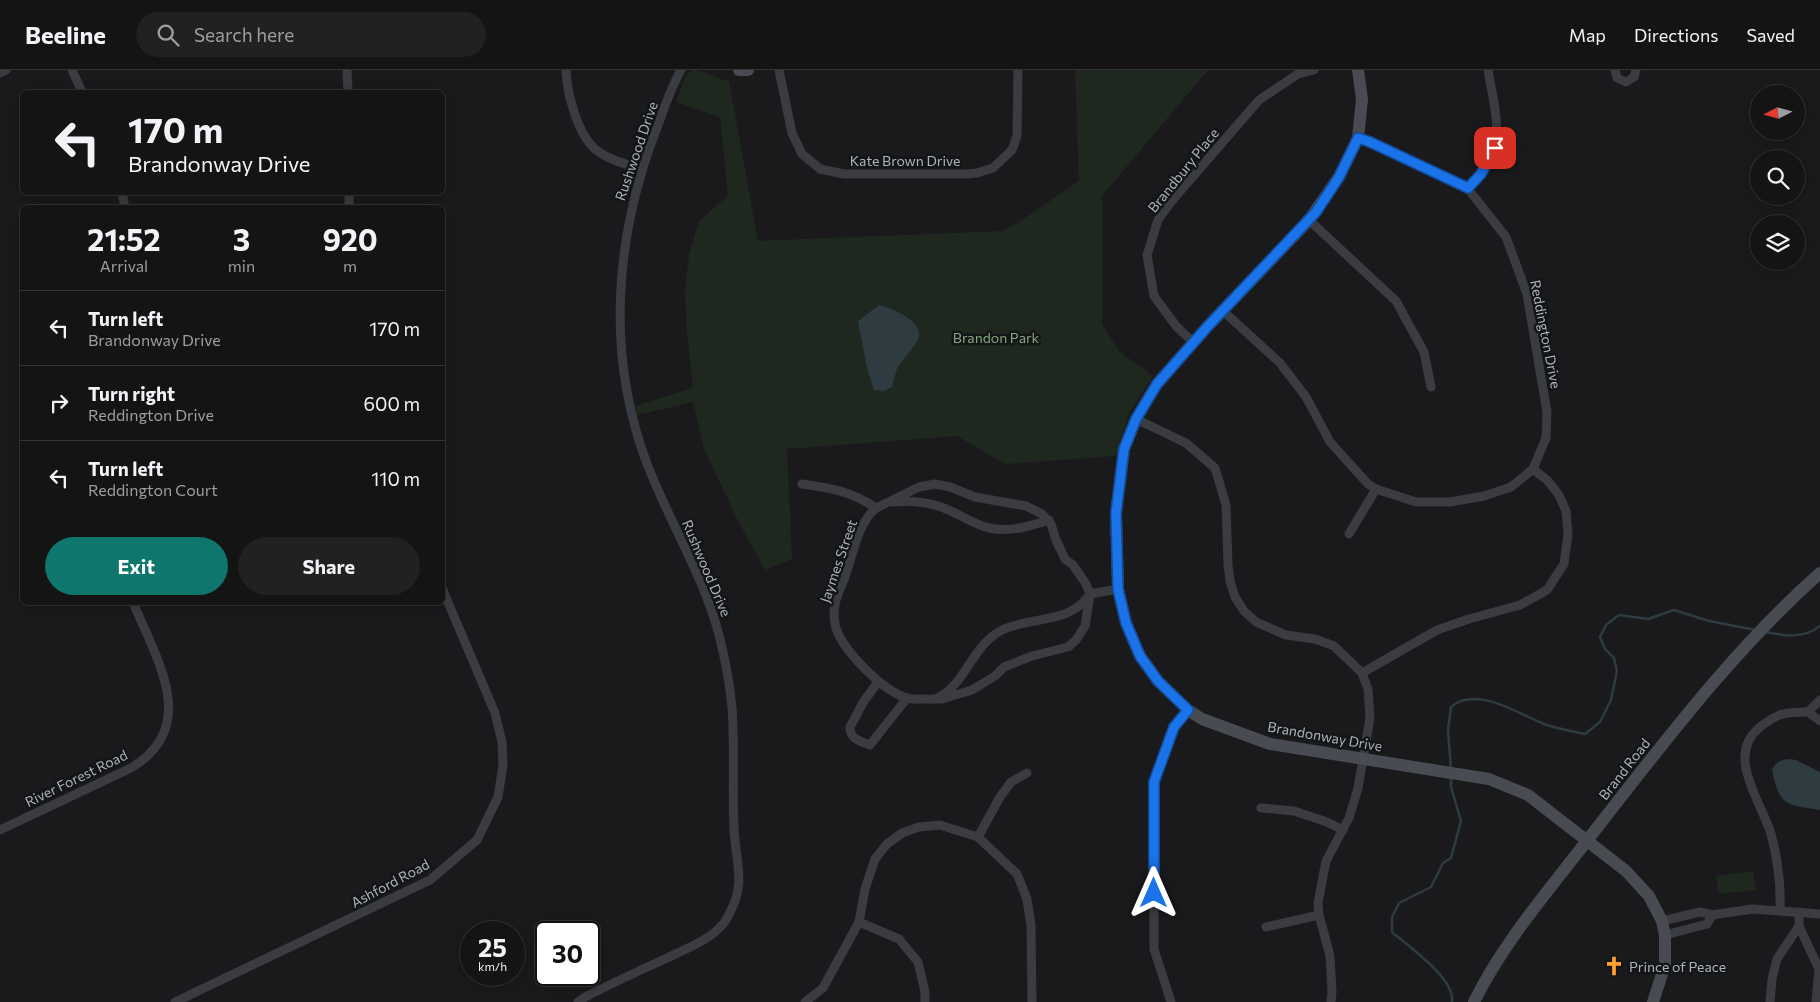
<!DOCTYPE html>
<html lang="en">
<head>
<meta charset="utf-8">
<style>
  :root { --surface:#141415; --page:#212122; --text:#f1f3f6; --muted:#9d9ea0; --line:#333334; --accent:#0f766e }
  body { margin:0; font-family:Commissioner,sans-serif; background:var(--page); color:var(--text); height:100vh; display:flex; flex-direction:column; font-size:19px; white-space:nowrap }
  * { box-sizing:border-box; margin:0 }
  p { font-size:16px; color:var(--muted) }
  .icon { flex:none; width:28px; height:28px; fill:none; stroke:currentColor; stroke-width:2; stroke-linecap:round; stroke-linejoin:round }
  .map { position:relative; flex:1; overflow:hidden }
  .drawer { position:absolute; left:20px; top:135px; width:425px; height:400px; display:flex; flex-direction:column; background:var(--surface); border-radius:8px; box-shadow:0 2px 12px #0003,0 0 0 1px var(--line) }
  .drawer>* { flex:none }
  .guide { position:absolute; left:20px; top:20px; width:425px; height:105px; border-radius:8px; box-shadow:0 2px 12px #0003,0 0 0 1px var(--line); background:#141415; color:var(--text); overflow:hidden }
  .needle { width:32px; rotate:264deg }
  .fabs { position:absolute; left:1750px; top:15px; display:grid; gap:10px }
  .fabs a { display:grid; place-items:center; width:55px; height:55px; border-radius:50%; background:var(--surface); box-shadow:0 2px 12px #0003,0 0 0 1px var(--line); font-size:25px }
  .speed { position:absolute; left:460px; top:851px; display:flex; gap:10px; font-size:25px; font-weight:700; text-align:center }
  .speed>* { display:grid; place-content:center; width:65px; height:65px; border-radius:50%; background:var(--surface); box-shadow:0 2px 12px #0003,0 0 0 1px var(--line); line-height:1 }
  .speed small { font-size:12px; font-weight:400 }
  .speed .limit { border:2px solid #111; border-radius:8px; background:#fff; color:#111 }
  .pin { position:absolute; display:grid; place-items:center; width:42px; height:42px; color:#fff; margin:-21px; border-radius:10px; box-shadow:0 2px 8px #0006 }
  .me { position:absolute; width:55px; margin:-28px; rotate:0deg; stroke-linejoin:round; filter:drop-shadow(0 0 4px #0008) }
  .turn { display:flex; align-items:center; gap:18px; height:105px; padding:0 25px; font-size:22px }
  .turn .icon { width:65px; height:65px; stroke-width:2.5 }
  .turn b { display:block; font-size:35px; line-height:42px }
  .eta { display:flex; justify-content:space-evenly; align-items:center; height:85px; text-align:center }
  .eta b { font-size:30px; font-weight:700; line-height:35px }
  .cta { display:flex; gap:10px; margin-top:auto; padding:10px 25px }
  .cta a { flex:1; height:58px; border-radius:30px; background:var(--accent); color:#fff; font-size:20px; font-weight:700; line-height:58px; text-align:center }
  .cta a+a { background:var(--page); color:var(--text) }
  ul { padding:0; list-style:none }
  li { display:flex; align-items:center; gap:15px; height:75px; padding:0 25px; border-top:1px solid var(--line) }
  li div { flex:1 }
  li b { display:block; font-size:19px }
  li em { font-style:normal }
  header { display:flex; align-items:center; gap:30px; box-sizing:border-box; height:70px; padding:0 25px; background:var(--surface); border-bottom:1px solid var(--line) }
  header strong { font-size:24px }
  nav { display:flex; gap:28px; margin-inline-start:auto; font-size:18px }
  .search { width:350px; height:45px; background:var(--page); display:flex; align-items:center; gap:12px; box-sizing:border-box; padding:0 18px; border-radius:28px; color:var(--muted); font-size:19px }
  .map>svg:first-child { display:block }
  .green { fill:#1f281f }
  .water { fill:#2e3b41 }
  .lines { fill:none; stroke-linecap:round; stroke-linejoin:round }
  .stream { stroke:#2e3b41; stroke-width:2.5 }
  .street { stroke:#3a3c41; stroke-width:9 }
  .secondary { stroke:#484c52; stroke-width:12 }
  .route-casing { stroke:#114b97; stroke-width:12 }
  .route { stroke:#1a73e8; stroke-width:9 }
  .labels { text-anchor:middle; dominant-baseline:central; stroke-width:5; stroke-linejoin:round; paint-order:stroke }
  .street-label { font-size:14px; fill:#abb3bc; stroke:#141517 }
  .park-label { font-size:14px; fill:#84a881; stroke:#141517 }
  .poi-label { font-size:14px; fill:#abb3bc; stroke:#141517; text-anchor:start }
</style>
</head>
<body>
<header>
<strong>Beeline</strong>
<div class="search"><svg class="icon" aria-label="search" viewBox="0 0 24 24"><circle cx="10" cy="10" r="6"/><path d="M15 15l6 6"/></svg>Search here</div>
<nav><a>Map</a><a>Directions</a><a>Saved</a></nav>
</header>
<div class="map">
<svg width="1820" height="932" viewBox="0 0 1820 932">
  <rect width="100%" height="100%" fill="#1a1a1c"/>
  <g class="green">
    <path d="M692,0c15,0 23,9 37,11l29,160 245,-10 13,-7 63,-43 -4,-111h133l-106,126v128l17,27 34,25 -24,37 -13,43 -111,8 -48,-28 -170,13 5,110 -27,11 -26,-47 -35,-74 -11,-47 -56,13 -2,-9 58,-18 -6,-55 -2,-42 4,-36 10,-34 29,-25 -8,-79 -44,-15 10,-26z"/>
    <polygon points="1753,801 1756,820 1719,824 1716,806"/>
  </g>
  <g class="water">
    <path d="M879,235c12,3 43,15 40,32 -1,6 -15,21 -20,28 -4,7 -5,15 -7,22l-8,4 -10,-1 -7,-22 -9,-47z"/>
    <path d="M1789,689l7,1 24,12v38c-33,-6 -40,-2 -48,-40 4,-8 8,-10 17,-11z"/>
  </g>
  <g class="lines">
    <g class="stream">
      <path d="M1766,562c19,4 38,7 54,-6"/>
      <path d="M1451,698l-3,-38 3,-23c25,-22 68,7 93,17 13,5 28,7 41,10l15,-12 11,-22 6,-29 -3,-13 -9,-9 -5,-12 6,-12 13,-10 29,4 26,-9 35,11 47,9"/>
      <path d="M1451,708v9l10,34 -10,37 -8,5 -12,24 -32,16 -7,14v15c17,15 63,46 60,70"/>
    </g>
    <g class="street">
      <polyline points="72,0 82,22"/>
      <polyline points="347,0 348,22"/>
      <path d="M566,0c1,23 11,63 29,79 13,11 31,15 47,20"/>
      <polyline points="779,0 792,63 802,84 820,99 844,104 968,104 977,103 993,98 1012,80 1017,66 1018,0"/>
      <polyline points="1615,0 1617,8 1626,12 1634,7 1636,0"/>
      <polyline points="0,3 6,0"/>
      <path d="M1468,119c10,-12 24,-27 27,-42 5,-26 -3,-52 -7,-77"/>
      <polyline points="122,122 125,138"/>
      <polyline points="349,122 349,138"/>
      <polyline points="1309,150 1396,231 1424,282 1431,317"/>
      <polyline points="1223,241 1280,293 1306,327 1330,372 1368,414 1376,419 1416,432 1450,432 1484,426 1511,417 1533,399 1546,368 1547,342 1527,224 1506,167 1468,119 1370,71 1358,68"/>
      <polyline points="1193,272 1176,256 1154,226 1147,185 1158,150 1170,133 1259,30 1298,4 1314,0"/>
      <polyline points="1136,349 1186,373 1215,398 1226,435 1228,495 1230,511 1235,527 1244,541 1256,552 1286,565 1315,569 1334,576 1362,603 1368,619 1370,648 1358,718 1349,748 1326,791 1318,833 1319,845 1330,886 1332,922 1331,932"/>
      <path d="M802,414c28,4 49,7 74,24"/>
      <path d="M891,432c16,-1 34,-1 50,5 18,6 35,20 54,22 19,2 35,-3 54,-9"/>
      <polyline points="1349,464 1376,419"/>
      <polyline points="1362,603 1437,560 1469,549 1520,535 1547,520 1564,494 1568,464 1566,441 1559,425 1548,411 1533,399"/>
      <path d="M878,612l-14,19 -14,26c-1,11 11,15 20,18l37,-47"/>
      <path d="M936,629h6l30,-9 23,-14 9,-9 28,-11 36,-9 8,-7 9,-14 5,-32 -4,-10 -13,-19 -8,-6 -9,-19 -5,-16 -9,-10 -16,-8 -51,-9 -25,-10 -15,-3 -16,3 -43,21c-19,16 -23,47 -31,69 -3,9 -9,19 -10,28 -1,5 -1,14 0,19 5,25 48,67 72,74 6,2 13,1 19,1 4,0 8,1 11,-1 29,-13 34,-52 65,-68 28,-14 68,-5 88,-36l28,-5"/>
      <polyline points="1820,630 1808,642 1820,651"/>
      <polyline points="1261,738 1294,741 1327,752 1343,760"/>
      <path d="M0,760l131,-62c70,-42 25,-109 2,-166"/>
      <polyline points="978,767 1000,727 1011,712 1027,703"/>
      <path d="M1780,840c1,-26 -2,-50 -9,-76 -9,-31 -46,-78 -12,-106 18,-15 26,-16 49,-16"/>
      <polyline points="1799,842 1799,856 1819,899 1816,932"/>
      <polyline points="1662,851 1700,842 1706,843 1712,845 1753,839 1820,844"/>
      <polyline points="859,852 899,869 918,892 925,922 925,932"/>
      <polyline points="1266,857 1319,845"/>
      <polyline points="1665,865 1707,854 1712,845"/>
      <polyline points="175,932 430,810 477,770 498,727 503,695 502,672 495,643 442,518"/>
      <path d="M578,932l7,-5c26,-13 53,-26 80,-38 20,-10 44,-18 58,-35 4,-4 6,-10 8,-14 15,-28 4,-52 3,-82 -2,-40 1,-80 -2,-120 -2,-25 -7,-49 -13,-73 -16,-61 -51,-115 -73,-174 -40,-108 -31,-222 9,-328 8,-21 15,-44 26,-63"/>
      <polyline points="805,932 823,918 859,852 865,819 875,789 887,774 902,763 919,757 940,755 978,767 1017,804 1027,829 1031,855 1032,932"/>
      <polyline points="1171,932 1154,879 1154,712 1174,657 1188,640"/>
      <polyline points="1770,932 1772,909 1777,889 1799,856"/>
    </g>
    <g class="secondary">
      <polyline points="739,0 748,0"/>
      <polyline points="1358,0 1362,29 1358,68 1339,107 1309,150 1208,256 1157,314 1136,349 1124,379 1116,443 1118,519 1126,553 1140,586 1158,611 1188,640 1202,649 1270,674 1489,709 1528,725 1626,801 1649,826 1662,851 1665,865 1665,895 1653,932"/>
      <path d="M1474,932c28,-58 75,-112 115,-164 73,-93 143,-187 231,-265"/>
    </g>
  </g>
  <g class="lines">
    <defs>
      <polyline id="route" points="1154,823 1154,712 1174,657 1188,640 1158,611 1140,586 1126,553 1118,519 1116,443 1124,379 1136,349 1157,314 1208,256 1316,142 1339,107 1358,68 1370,72 1468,118 1481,104 1495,78"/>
    </defs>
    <use href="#route" class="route-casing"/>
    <use href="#route" class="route"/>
  </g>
  <defs>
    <symbol id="church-bare" viewBox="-9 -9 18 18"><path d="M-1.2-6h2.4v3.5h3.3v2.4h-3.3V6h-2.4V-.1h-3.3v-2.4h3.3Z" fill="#fd9f31" stroke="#141517" stroke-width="2.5" paint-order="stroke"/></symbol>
  </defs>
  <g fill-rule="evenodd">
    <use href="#church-bare" x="1600" y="882" width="28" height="28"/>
  </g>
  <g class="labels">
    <g class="street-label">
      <text transform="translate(636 81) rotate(-71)">Rushwood Drive</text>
      <text x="905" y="90">Kate Brown Drive</text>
      <text transform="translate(1183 100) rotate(-51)">Brandbury Place</text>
      <text transform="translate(1546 264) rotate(79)">Reddington Drive</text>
      <text transform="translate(838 491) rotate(-71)">Jaymes Street</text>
      <text transform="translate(707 498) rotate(67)">Rushwood Drive</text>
      <text transform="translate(1325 666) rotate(10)">Brandonway Drive</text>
      <text transform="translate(1624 699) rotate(-52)">Brand Road</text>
      <text transform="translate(76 708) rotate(-26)">River Forest Road</text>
      <text transform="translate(390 813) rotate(-28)">Ashford Road</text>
    </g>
    <g class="park-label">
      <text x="996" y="267">Brandon Park</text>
    </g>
    <g class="poi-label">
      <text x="1629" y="896">Prince of Peace</text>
    </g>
  </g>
</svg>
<div class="fabs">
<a><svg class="needle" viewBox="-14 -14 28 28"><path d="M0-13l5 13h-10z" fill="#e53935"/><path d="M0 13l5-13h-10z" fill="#9d9ea0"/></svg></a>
<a><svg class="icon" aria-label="search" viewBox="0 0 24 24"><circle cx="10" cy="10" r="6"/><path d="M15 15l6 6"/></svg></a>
<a><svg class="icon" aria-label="layers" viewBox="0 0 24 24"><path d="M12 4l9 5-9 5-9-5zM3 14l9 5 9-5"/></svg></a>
</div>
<div class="speed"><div>25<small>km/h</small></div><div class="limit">30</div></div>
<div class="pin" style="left:1495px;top:78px;background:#d93025"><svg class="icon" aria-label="arrive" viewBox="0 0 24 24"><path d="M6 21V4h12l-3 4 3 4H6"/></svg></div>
<svg class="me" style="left:1154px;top:823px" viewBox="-20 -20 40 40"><path d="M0-17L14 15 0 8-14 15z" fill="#1a73e8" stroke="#fff" stroke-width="4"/></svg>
<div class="guide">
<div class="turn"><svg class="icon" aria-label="left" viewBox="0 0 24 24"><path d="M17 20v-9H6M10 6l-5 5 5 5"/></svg><div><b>170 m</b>Brandonway Drive</div></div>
</div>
<section class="drawer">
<div class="eta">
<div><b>21:52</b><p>Arrival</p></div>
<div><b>3</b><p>min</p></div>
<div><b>920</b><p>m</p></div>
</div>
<ul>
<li><svg class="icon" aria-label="left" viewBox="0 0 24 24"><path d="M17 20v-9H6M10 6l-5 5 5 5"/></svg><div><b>Turn left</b><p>Brandonway Drive</p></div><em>170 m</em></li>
<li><svg class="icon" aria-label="right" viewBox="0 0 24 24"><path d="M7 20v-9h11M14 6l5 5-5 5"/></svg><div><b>Turn right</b><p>Reddington Drive</p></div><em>600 m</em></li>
<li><svg class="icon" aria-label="left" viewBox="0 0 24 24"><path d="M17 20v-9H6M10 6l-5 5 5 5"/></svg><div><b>Turn left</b><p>Reddington Court</p></div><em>110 m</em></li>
</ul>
<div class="cta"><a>Exit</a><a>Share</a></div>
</section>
</div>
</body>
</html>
